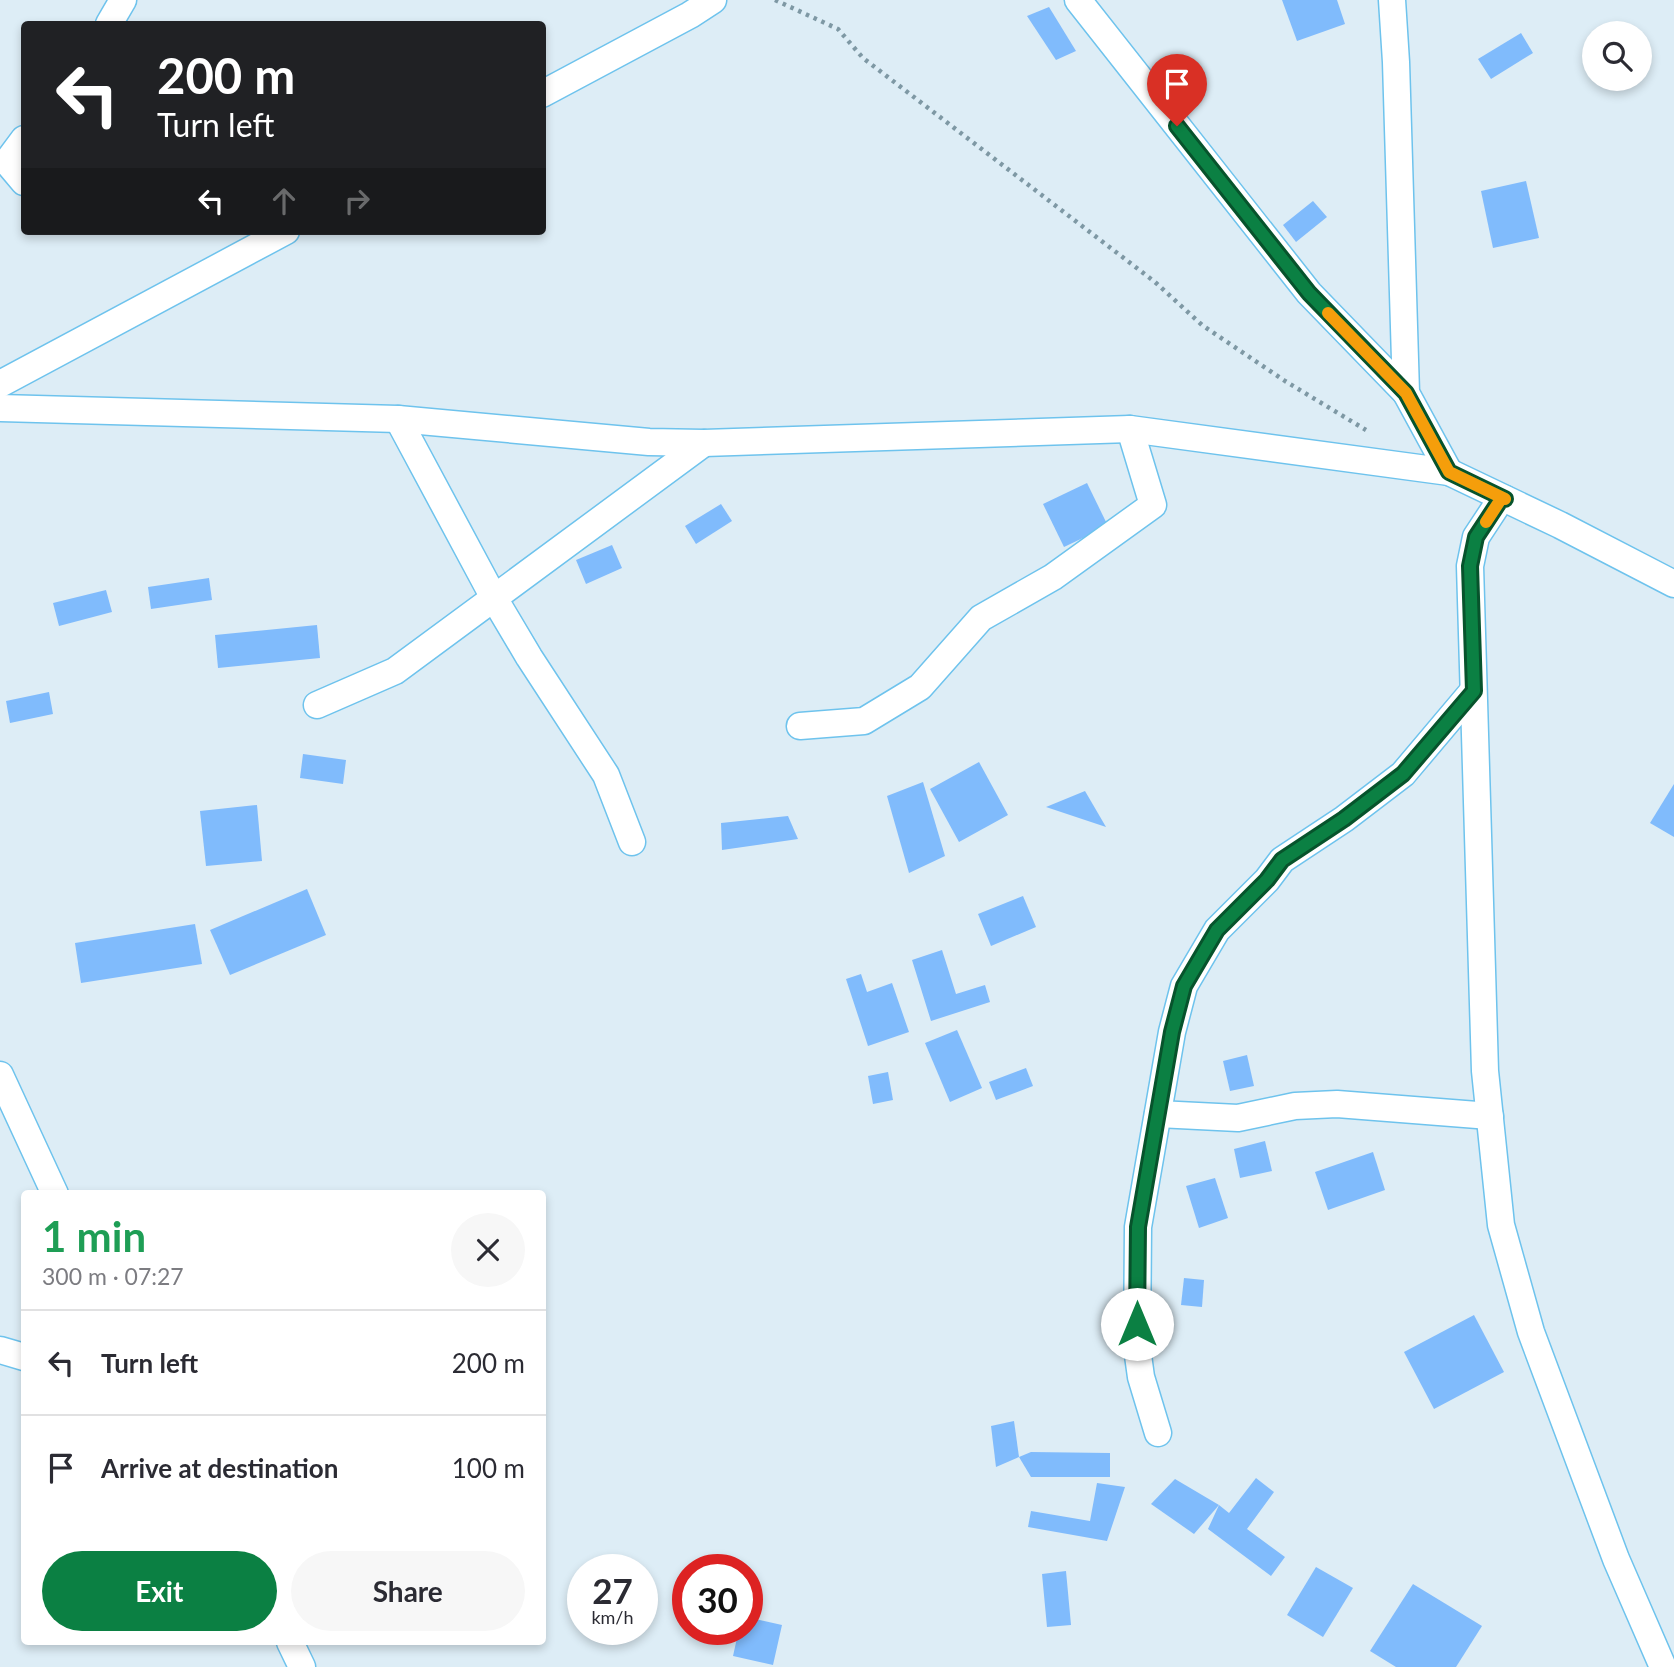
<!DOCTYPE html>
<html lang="en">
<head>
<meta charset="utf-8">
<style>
  :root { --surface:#fff; --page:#f7f7f7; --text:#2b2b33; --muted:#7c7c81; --line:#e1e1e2; --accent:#0b8043 }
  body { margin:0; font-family:Lato,sans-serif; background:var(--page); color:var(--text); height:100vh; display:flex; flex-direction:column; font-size:26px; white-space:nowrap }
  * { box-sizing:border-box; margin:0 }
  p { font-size:23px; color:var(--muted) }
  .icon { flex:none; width:38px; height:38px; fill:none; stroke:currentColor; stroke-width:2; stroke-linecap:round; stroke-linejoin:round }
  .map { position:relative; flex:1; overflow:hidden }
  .panel { position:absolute; left:21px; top:1190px; width:525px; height:455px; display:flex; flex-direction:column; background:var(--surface); border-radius:7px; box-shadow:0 4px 10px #0003 }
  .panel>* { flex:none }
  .top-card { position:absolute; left:21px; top:21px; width:525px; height:214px; border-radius:7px; box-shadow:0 4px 10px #0003; background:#202124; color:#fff; overflow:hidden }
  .buttons { position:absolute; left:1582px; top:21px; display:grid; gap:14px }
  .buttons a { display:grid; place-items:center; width:70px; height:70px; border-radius:50%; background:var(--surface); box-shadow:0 4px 10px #0003; font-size:35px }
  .speed { position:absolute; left:567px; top:1554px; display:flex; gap:14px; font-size:35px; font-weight:700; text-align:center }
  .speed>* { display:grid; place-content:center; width:91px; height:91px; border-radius:50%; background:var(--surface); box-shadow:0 4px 10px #0003; line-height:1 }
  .speed small { font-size:18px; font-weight:400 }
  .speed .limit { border:10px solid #d22; background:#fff; color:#111 }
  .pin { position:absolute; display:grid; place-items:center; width:60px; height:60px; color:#fff; margin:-72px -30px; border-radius:50% 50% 50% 0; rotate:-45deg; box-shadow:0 0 7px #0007 }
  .pin .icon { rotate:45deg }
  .me { position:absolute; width:77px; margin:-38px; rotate:0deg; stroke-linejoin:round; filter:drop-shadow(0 0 5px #0008) }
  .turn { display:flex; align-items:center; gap:24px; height:147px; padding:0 21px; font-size:32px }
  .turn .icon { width:91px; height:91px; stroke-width:2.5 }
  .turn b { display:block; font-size:49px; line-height:60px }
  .lanes { display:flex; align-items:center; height:66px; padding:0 21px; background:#0003; justify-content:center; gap:35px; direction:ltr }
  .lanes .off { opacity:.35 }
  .round { display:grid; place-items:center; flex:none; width:74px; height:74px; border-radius:37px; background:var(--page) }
  .overview { display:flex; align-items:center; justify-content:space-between; height:119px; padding:0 21px }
  h1 { font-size:42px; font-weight:700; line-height:52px; color:#1e9e55 }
  .primary-button { display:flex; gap:14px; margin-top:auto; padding:14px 21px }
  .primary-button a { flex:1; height:80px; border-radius:42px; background:var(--accent); color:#fff; font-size:28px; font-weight:700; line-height:80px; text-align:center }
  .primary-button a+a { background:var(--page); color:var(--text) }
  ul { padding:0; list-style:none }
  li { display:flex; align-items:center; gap:21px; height:105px; padding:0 21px; border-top:2px solid var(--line) }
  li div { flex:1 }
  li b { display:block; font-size:26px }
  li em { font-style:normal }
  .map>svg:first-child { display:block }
  .building { fill:#80bbfc }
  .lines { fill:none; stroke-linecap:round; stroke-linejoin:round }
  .street-casing { stroke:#6ec3ed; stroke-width:29 }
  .path { stroke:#7e98a4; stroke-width:4.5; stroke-dasharray:3.5 5; stroke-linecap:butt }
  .street { stroke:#fff; stroke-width:26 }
  .route-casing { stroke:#07532c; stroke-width:18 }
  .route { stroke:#0b8043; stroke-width:12 }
  .slow { stroke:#f59e0b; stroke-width:12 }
</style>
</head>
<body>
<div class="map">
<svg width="1674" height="1667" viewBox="0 0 1674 1667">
  <rect width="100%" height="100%" fill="#ddedf6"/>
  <g class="building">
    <polygon points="1282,0 1337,0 1345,24 1297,41"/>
    <polygon points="1049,7 1076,51 1056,60 1027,16"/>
    <polygon points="1521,33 1533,53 1491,79 1478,59"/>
    <polygon points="1526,181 1539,238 1493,248 1481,191"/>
    <polygon points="1313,201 1327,217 1296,242 1283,225"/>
    <polygon points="1087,483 1108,526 1064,547 1043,504"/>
    <polygon points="721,504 732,521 696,544 685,526"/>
    <polygon points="612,545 622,568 586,584 576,560"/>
    <polygon points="209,578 212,600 151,609 148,587"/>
    <polygon points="106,590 112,612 59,626 53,603"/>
    <polygon points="317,625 320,658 218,668 215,635"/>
    <polygon points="49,692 53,714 10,723 6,701"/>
    <polygon points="303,754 346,760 343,784 300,778"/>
    <polygon points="979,762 1008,815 959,842 930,789"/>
    <polygon points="923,782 945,856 909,873 887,796"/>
    <polygon points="1674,784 1674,837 1650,823"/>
    <polygon points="1085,791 1106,827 1046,807"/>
    <polygon points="257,805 262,861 206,866 200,811"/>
    <polygon points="788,816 798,839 722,850 721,823"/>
    <polygon points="307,889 326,935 230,975 210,930"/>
    <polygon points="1023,896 1036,927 991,946 978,914"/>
    <polygon points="195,924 202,964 81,983 75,943"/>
    <polygon points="942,950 956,994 985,985 990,1002 931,1021 912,960"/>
    <polygon points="861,974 867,992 892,983 909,1032 868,1046 846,979"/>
    <polygon points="957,1030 982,1088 950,1102 925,1043"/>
    <polygon points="1247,1055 1254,1086 1230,1091 1223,1061"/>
    <polygon points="1026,1068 1033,1086 996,1100 989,1082"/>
    <polygon points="888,1072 893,1100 873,1104 868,1076"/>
    <polygon points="1265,1141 1272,1171 1240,1178 1234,1149"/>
    <polygon points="1373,1152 1385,1190 1328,1210 1315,1172"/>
    <polygon points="1215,1178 1228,1218 1199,1228 1186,1186"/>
    <polygon points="1184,1278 1204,1280 1202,1307 1181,1305"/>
    <polygon points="1474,1315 1504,1372 1434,1409 1404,1352"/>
    <polygon points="1014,1421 1019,1457 996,1467 991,1426"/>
    <polygon points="1031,1452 1110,1453 1110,1477 1031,1477 1019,1457"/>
    <polygon points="1256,1478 1274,1492 1247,1529 1285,1557 1271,1576 1208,1529 1219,1505 1229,1513"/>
    <polygon points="1175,1479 1219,1505 1194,1534 1151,1504"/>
    <polygon points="1097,1483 1125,1487 1107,1541 1028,1527 1031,1511 1090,1521"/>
    <polygon points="1316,1567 1353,1588 1323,1637 1287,1615"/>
    <polygon points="1066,1571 1071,1625 1047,1627 1042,1574"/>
    <polygon points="1413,1584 1482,1626 1456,1667 1396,1667 1370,1651"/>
    <polygon points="747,1617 782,1625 773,1665 733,1656 739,1629 747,1629"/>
  </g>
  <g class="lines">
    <defs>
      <g id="street">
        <polyline points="1078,0 1309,293 1406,393"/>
        <polyline points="1392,0 1396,62 1406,393 1449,472"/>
        <polyline points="109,24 123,0"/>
        <polyline points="542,94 690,15 713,0"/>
        <polyline points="24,139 7,162 24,182"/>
        <polyline points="0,384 286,231"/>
        <polyline points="0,408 398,419 649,442 704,443 1130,429 1449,472 1560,525 1674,584"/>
        <polyline points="398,419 494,598 529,657 606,775 632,842"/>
        <polyline points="1505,499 1501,499 1476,537 1470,566 1485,1071 1501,1225 1531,1332 1616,1559 1663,1667"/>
        <polyline points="317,705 395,671 704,443"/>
        <polyline points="800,726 864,721 920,687 981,618 1053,577 1153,505 1130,429"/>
        <polyline points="0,1075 55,1194"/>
        <polyline points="1158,1114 1238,1118 1295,1106 1337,1104 1490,1116"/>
        <polyline points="0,1350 24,1357"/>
        <polyline points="1158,1433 1141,1377 1137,1348 1138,1227 1172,1032 1184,986 1217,930 1267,880 1282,860 1344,819 1403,774 1473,691"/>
        <polyline points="290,1642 302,1667"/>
      </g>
    </defs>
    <use href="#street" class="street-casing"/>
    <polyline class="path" points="775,0 838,29 863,58 1155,282 1202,325 1285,381 1366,430"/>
    <use href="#street" class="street"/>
  </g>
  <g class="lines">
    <defs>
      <polyline id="route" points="1137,1324 1138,1227 1172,1032 1184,986 1217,930 1267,880 1282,860 1344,819 1403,774 1474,691 1470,566 1476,537 1501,499 1505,499 1449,472 1406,393 1309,293 1177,126"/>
    </defs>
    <use href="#route" class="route-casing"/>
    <use href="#route" class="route"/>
    <polyline class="slow" points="1328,313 1406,393 1449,472 1505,499 1501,499 1486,522"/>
  </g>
</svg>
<div class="buttons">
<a><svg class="icon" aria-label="search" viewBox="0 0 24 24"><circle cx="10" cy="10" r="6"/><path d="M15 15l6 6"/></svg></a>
</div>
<div class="speed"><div>27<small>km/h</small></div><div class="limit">30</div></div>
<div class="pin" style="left:1177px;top:126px;background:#d93025"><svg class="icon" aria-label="arrive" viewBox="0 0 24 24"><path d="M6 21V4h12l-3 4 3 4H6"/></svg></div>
<svg class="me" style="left:1137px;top:1324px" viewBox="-20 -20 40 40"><circle r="19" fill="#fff"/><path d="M0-13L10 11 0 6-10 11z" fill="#0b8043"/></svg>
<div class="top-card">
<div class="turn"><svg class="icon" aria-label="left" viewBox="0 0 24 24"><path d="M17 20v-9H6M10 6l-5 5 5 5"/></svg><div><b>200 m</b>Turn left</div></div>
<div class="lanes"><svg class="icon" aria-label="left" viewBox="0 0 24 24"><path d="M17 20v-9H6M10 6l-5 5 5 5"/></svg><svg class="icon off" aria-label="ahead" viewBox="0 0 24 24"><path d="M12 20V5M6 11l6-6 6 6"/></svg><svg class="icon off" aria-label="right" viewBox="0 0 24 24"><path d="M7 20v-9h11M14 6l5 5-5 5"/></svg></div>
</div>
<section class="panel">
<div class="overview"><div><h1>1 min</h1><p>300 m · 07:27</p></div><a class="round"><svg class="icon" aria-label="close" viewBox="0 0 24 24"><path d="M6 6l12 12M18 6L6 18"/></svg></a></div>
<ul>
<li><svg class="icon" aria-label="left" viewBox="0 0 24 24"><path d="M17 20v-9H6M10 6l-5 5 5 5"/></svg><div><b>Turn left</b></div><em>200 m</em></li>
<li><svg class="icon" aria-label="arrive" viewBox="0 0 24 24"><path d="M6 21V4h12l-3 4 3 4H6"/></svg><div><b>Arrive at destination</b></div><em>100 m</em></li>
</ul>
<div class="primary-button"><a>Exit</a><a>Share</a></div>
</section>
</div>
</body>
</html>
